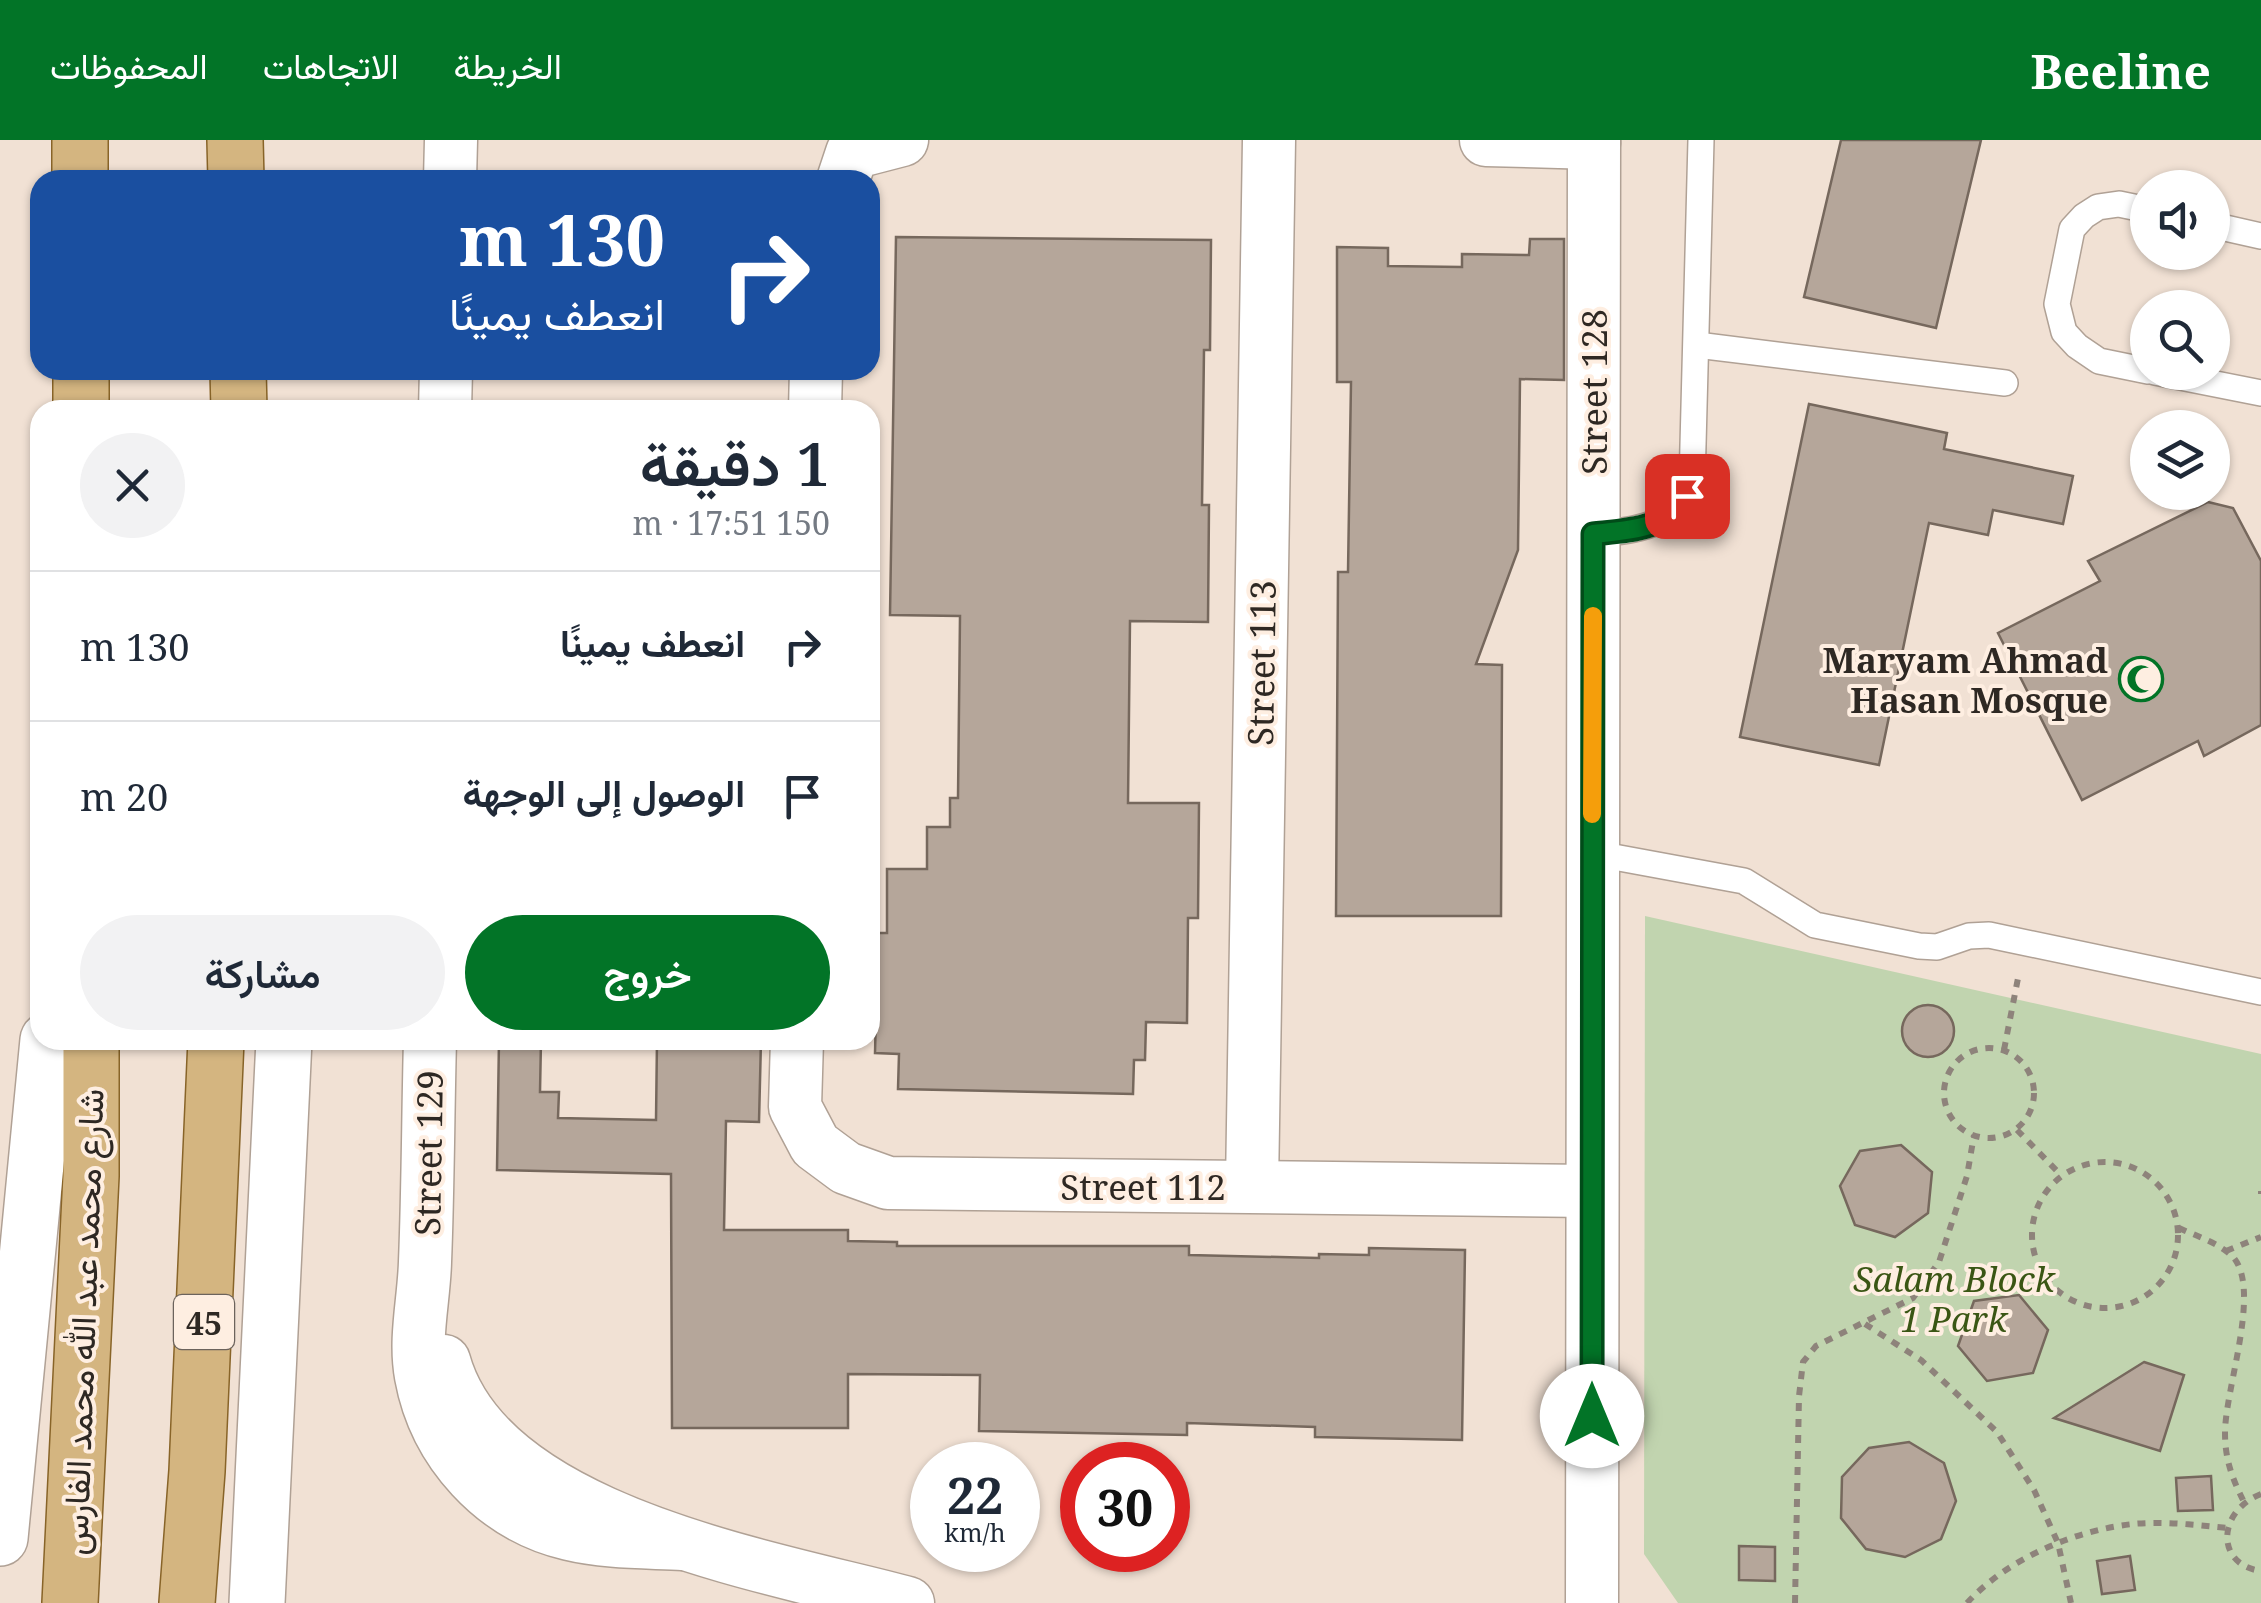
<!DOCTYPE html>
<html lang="ar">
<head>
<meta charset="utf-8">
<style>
  :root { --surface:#fff; --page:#f2f2f3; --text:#1f2937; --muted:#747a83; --line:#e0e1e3; --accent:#027427 }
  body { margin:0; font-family:"Noto Serif",Vazirmatn,serif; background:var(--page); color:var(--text); direction:rtl; height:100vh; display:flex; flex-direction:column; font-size:38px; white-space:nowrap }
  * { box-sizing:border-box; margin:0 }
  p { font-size:32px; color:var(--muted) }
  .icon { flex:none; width:55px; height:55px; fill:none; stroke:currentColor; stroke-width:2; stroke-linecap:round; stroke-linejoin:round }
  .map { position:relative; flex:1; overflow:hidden; direction:ltr }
  .side { position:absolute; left:30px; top:260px; width:850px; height:650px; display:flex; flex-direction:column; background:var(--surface); border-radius:30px; box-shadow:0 2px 8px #0004; direction:rtl }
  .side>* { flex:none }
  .hud { position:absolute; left:30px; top:30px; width:850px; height:210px; border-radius:30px; box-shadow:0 2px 8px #0004; direction:rtl; background:#1a4fa0; color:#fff; overflow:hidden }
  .fabs { position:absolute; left:2130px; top:30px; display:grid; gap:20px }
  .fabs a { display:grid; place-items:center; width:100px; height:100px; border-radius:50%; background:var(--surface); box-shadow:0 2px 8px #0004; font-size:50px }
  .speed { position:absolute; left:910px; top:1302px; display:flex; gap:20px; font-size:50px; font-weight:700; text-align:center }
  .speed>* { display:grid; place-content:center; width:130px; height:130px; border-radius:50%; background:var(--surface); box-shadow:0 2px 8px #0004; line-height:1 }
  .speed small { font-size:25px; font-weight:400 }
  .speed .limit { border:15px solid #d22; background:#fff; color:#111 }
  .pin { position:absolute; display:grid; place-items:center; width:85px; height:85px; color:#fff; margin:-42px; border-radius:20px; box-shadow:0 5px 15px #0006 }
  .me { position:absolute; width:110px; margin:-55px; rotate:0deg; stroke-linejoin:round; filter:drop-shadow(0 0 8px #0008) }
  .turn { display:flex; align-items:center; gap:35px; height:210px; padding:0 50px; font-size:45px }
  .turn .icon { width:130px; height:130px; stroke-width:2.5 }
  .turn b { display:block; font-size:70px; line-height:85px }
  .round { display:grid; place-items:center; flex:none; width:105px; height:105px; border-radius:52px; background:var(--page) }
  .overview { display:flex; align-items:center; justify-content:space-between; height:170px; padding:0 50px }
  h1 { font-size:60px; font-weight:600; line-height:75px }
  .button { display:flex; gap:20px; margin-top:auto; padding:20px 50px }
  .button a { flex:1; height:115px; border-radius:60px; background:var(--accent); color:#fff; font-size:40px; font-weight:600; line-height:115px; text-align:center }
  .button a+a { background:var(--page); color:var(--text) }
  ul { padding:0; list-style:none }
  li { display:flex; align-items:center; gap:30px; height:150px; padding:0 50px; border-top:2px solid var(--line) }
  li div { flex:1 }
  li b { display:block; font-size:38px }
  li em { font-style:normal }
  header { display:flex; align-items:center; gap:60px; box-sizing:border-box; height:140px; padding:0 50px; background:var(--accent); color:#fff }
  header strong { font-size:48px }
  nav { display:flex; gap:55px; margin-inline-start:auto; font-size:35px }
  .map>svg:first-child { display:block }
  .green { fill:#c1d4af }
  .building { fill:#b5a69a; stroke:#76685d; stroke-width:2.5 }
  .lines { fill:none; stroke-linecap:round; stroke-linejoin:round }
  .lane-casing { stroke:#b0a195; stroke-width:28 }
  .street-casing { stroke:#b0a195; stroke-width:55 }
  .secondary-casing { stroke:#b0a195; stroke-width:58 }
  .primary-casing { stroke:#886428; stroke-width:58 }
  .path { stroke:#8e837b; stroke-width:6; stroke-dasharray:8 8; stroke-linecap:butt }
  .lane { stroke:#fff; stroke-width:25 }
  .street { stroke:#fff; stroke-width:52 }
  .secondary { stroke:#fff; stroke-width:55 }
  .primary { stroke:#d4b580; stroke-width:55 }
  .route-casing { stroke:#014b19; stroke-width:25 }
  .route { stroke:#027427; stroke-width:18 }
  .slow { stroke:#f59e0b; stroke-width:18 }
  .labels { text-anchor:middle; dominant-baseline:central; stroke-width:8; stroke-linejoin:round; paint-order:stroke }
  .shield { fill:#feeee1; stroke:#6c635c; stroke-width:2.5 }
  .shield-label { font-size:32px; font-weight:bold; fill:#2e2823 }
  .street-label { font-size:35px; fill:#2e2823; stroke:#feeee1 }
  .poi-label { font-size:35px; font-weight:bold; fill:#2e2823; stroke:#feeee1; text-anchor:end }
  .park-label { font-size:35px; font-style:italic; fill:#3a5614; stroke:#feeee1 }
</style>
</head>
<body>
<header>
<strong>Beeline</strong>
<nav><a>الخريطة</a><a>الاتجاهات</a><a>المحفوظات</a></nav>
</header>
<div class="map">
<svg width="2261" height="1463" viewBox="0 0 2261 1463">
  <rect width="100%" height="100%" fill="#f1e1d4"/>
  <polygon class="green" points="1645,776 2261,914 2261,1463 1678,1463 1644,1414"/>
  <g class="building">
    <polygon points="1841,0 1981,0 1936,188 1804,157"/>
    <polygon points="896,97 1211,100 1210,210 1204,210 1202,365 1209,365 1208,482 1130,481 1128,663 1199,663 1198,778 1188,778 1187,883 1146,882 1145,920 1134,920 1133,954 898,949 899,914 875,913 878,793 887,793 887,729 927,729 927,687 950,687 950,658 958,658 960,476 890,475"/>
    <polygon points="1530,99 1564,99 1564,240 1520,239 1518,410 1476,524 1502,525 1501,776 1336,776 1338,432 1348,432 1351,242 1337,242 1337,107 1388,108 1388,126 1462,127 1462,114 1529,115"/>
    <polygon points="1809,264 1947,293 1944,309 2073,336 2063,384 1993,370 1988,395 1929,383 1879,625 1740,597"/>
    <polygon points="2208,362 2233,368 2261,421 2261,585 2204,616 2198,601 2082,660 1998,493 2100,441 2088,421"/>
    <circle cx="1928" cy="891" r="26"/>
    <polygon points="499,900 541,900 540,952 559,952 558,978 656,980 657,900 761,900 759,982 726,981 724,1090 848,1090 848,1101 897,1102 897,1106 1189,1106 1189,1115 1319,1118 1319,1114 1369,1115 1369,1108 1465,1110 1462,1300 1315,1297 1315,1287 1187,1283 1187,1295 979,1291 980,1235 848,1234 848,1288 672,1288 671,1034 497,1030"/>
    <polygon points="1901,1005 1932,1032 1928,1073 1895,1097 1855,1085 1840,1046 1860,1011"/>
    <polygon points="2019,1155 2048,1190 2033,1233 1987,1241 1958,1206 1974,1161"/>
    <polygon points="2144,1222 2184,1235 2160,1311 2054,1278"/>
    <polygon points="1909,1302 1944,1323 1956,1361 1941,1399 1905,1417 1866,1409 1841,1378 1842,1337 1869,1308"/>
    <polygon points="2211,1336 2213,1370 2178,1371 2176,1338"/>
    <polygon points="1739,1406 1775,1407 1775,1441 1739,1440"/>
    <polygon points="2130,1416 2135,1450 2102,1454 2097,1421"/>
  </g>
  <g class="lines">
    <defs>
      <g id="lane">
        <polyline points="2148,70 2119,64 2098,67 2084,76 2072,89 2057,164 2064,192 2077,206 2099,221 2148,231"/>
        <polyline points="2212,85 2261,96"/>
        <polyline points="1697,205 2005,243"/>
        <polyline points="2155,232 2261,253"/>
        <path d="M1593,395c42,-6 82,-6 99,-52l9,-343"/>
        <polyline points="1592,713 1744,741 1815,785 1919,806 1937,807 1969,796 1989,795 2261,852"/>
      </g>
      <g id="street">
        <polyline points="1486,0 1594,3"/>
        <polyline points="450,40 451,0"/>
        <polyline points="843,40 852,13 902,0"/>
        <polyline points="445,270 446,230"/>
        <polyline points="815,270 816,230"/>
        <path d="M430,900c-2,74 -2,148 -5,222 -1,38 -11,76 -4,114 14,76 72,140 148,158 37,9 76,8 114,10"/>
        <polyline points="797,900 795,967 815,1005 846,1028 888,1043 1591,1051"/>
        <polyline points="1252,1046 1269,0"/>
        <path d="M444,1221c44,160 326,205 464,242"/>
        <polyline points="1592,1463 1594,0"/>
      </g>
      <g id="secondary">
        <polyline points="0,1398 48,900"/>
        <polyline points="257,1463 284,900"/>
      </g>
      <g id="primary">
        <polyline points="80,0 80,40"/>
        <polyline points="235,0 236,40"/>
        <polyline points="81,230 81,270"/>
        <polyline points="238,230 239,270"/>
        <polyline points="70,1463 91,1036 91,900"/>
        <polyline points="187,1463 197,1331 216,900"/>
      </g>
    </defs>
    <use href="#lane" class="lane-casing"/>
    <use href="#street" class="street-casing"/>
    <use href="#secondary" class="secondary-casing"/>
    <use href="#primary" class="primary-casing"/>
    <g class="path">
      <circle cx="1989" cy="953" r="45"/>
      <polyline points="2004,910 2019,833"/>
      <polyline points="2017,990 2061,1035"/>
      <circle cx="2105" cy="1095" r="73"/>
      <polyline points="2261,1051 2261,1054"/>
      <path d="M2179,1088c17,8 41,15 55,30 27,34 -9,131 -9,175 0,26 7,45 18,67"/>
      <polyline points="2226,1111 2261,1097"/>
      <polyline points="1865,1184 1921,1220 1997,1292 2034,1350 2058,1403 2071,1463"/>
      <path d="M2261,1354c-44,17 -46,71 0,77"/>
      <polyline points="1795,1463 1799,1256 1803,1222 1816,1206 1913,1158 1939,1122 1967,1036 1974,995"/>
      <path d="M1967,1463c40,-44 108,-73 166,-79 31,-3 63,1 94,4"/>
    </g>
    <use href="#lane" class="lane"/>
    <use href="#street" class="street"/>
    <use href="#secondary" class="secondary"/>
    <use href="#primary" class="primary"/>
  </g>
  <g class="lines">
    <defs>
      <path id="route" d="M1592,1276l1,-882c38,-4 71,-4 94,-38"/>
    </defs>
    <use href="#route" class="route-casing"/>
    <use href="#route" class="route"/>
    <polyline class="slow" points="1592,674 1593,476"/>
  </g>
  <defs>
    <symbol id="mosque-ring" viewBox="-11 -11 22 22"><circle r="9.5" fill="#feeee1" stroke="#027427" stroke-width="1.5"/><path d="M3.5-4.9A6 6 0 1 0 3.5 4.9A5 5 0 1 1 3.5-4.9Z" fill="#027427"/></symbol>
  </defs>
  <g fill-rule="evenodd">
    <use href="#mosque-ring" x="2116" y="514" width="50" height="50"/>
  </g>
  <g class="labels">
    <rect class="shield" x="174" y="1155" width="60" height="54" rx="8"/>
    <g class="shield-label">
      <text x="204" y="1182">45</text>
    </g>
    <g class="street-label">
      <text transform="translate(1593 252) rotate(-90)">Street 128</text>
      <text transform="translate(1261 523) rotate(-89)">Street 113</text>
      <text transform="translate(428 1013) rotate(-89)">Street 129</text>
      <text x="1143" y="1046">Street 112</text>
      <text transform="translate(82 1182) rotate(-88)">شارع محمد عبد الله محمد الفارس</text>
    </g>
    <g class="poi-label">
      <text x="2108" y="519">Maryam Ahmad<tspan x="2108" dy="40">Hasan Mosque</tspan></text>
    </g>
    <g class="park-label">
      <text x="1954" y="1138">Salam Block<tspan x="1954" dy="40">1 Park</tspan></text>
    </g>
  </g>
</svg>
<div class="fabs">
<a><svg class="icon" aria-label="sound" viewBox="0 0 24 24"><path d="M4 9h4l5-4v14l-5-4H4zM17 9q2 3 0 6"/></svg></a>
<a><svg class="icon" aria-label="search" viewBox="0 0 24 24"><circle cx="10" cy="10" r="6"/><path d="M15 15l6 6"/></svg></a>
<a><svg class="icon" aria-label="layers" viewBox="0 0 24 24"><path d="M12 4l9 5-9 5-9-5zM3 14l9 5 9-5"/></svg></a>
</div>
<div class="speed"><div>22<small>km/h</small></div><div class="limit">30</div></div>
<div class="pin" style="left:1687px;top:356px;background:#d93025"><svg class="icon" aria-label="arrive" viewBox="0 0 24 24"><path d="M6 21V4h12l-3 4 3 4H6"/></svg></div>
<svg class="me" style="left:1592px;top:1276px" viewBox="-20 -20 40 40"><circle r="19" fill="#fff"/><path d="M0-13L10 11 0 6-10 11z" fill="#027427"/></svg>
<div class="hud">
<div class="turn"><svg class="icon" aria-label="right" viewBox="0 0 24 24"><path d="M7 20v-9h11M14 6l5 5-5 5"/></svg><div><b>130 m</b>انعطف يمينًا</div></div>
</div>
<section class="side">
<div class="overview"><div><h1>1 دقيقة</h1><p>150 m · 17:51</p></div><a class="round"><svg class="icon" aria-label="close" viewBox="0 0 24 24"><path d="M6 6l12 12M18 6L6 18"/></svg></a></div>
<ul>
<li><svg class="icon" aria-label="right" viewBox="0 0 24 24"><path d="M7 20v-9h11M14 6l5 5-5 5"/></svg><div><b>انعطف يمينًا</b></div><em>130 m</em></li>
<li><svg class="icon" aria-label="arrive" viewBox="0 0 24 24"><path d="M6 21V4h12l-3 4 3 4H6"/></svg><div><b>الوصول إلى الوجهة</b></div><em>20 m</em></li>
</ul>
<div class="button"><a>خروج</a><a>مشاركة</a></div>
</section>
</div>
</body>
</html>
